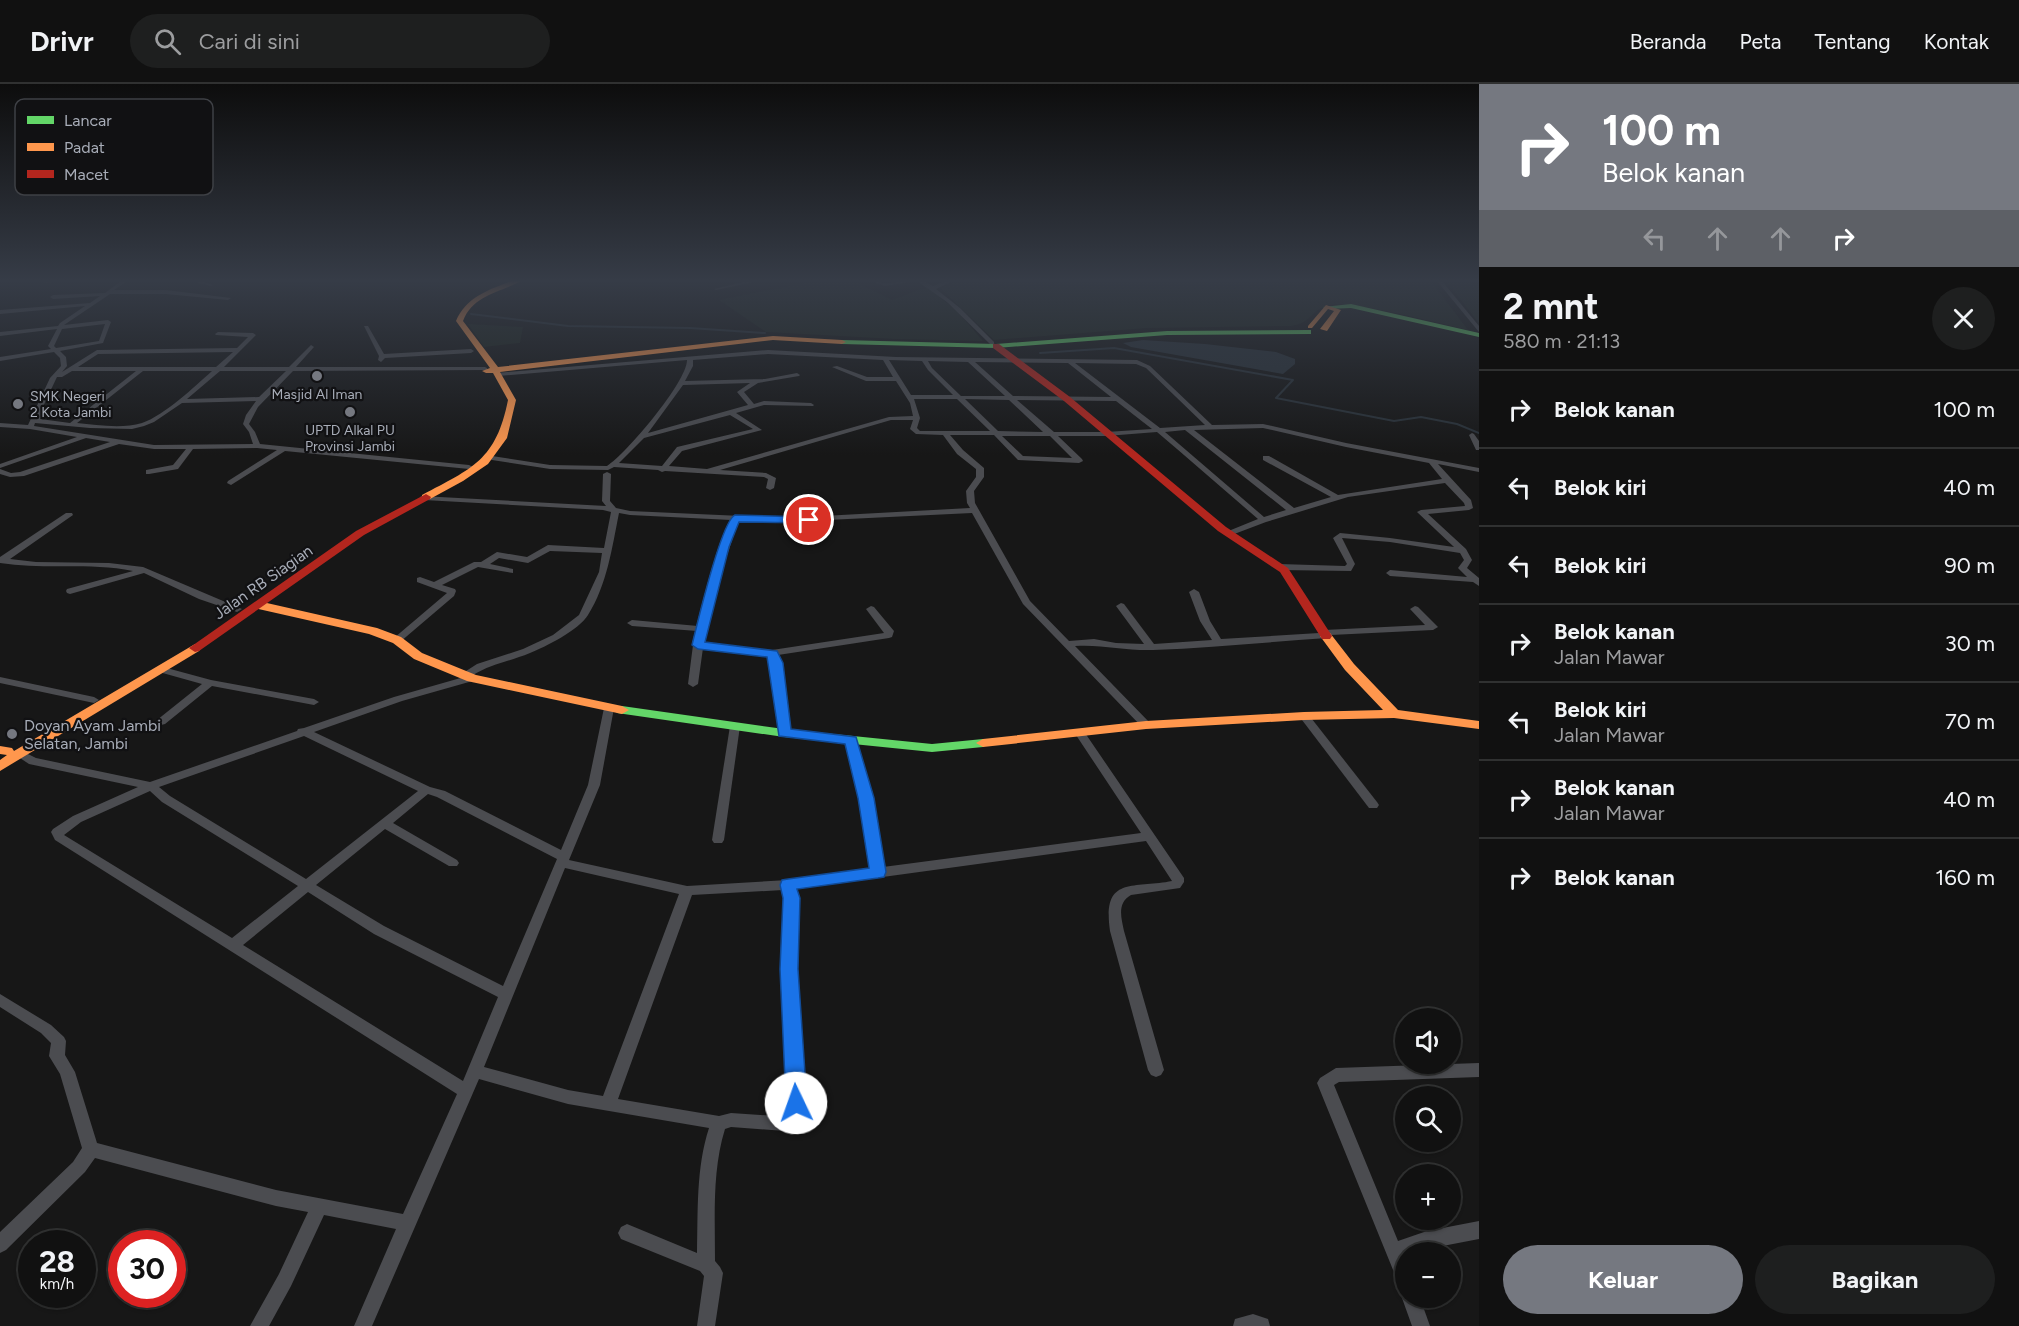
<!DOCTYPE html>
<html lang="id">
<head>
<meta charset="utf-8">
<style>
  :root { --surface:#111; --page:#1e1f1f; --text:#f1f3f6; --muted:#9c9d9f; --line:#303131; --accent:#757880 }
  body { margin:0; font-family:Figtree,sans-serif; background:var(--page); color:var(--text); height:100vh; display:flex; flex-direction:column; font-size:22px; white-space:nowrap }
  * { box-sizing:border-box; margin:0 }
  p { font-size:20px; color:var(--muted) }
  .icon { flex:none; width:33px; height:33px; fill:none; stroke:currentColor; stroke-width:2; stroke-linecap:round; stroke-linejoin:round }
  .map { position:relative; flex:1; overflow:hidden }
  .drawer { display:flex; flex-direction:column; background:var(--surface); width:540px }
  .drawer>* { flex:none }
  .hud { background:#757880; color:#fff; overflow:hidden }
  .buttons { position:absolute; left:1395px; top:924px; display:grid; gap:12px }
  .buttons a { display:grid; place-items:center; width:66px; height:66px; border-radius:50%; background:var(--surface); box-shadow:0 2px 4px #0004,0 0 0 2px var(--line); font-size:30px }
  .speed { position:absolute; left:18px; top:1146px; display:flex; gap:12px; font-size:30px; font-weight:700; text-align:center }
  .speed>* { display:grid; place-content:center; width:78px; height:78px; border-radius:50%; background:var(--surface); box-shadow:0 2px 4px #0004,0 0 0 2px var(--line); line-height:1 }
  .speed small { font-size:15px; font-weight:400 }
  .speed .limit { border:9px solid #d22; background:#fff; color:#111 }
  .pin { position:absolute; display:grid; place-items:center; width:51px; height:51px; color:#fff; margin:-26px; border:3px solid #fff; border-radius:50%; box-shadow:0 2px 6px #0007 }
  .me { position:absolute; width:66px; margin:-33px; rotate:357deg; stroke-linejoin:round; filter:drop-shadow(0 0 4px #0008) }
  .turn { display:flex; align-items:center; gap:21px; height:126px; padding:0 24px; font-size:27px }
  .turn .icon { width:78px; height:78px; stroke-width:2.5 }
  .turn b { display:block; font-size:42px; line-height:51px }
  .lanes { display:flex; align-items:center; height:57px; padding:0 24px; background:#0003; justify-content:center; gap:30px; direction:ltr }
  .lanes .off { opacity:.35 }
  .round { display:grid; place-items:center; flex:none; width:63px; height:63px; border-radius:32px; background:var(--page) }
  .head { display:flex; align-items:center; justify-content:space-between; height:102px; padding:0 24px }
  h1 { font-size:36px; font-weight:700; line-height:45px }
  .primary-button { display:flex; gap:12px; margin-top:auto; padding:12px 24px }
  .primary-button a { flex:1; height:69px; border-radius:36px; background:var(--accent); color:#fff; font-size:24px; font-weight:700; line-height:69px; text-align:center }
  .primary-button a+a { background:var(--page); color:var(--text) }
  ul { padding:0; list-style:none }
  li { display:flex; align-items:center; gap:18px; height:78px; padding:0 24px; border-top:2px solid var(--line) }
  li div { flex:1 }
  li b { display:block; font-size:22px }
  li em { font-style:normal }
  header { display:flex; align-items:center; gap:36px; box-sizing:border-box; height:84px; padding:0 30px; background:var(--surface); border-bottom:2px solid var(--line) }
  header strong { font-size:28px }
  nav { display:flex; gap:33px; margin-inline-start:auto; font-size:21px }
  .search { width:420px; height:54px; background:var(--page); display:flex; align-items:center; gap:15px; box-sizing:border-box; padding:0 21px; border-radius:33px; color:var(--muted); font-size:22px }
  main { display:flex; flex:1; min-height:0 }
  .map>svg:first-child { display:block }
  .green { fill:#1d241e }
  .water { fill:#2a3239 }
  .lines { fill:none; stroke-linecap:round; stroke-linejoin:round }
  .stream { stroke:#2a3239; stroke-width:2 }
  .street { fill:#4b4c50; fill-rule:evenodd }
  .fast { fill:#63d668; fill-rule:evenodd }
  .slow { fill:#ff974d; fill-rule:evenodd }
  .jam { fill:#b3261e; fill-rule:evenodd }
  .route { fill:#1a73e8; stroke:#114b97; stroke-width:1.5 }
  .poi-dot { fill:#757880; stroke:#111113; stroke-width:2 }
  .labels { text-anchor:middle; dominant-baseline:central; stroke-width:4.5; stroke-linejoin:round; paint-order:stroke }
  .far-poi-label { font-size:14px; fill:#a8adb8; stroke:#111113 }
  .street-label { font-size:16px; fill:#a8adb8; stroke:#111113 }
  .poi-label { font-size:16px; fill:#a8adb8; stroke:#111113; text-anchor:start }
  .key { fill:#111113; stroke:#3e4045; stroke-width:1.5 }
  .key-label { font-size:16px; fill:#a8adb8 }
</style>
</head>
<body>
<header>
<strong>Drivr</strong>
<div class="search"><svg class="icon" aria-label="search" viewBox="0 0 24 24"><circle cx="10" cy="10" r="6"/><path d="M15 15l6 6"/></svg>Cari di sini</div>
<nav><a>Beranda</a><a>Peta</a><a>Tentang</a><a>Kontak</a></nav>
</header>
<main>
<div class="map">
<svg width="1479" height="1242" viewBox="0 0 1479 1242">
  <rect width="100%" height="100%" fill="#171717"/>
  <g class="green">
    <polygon points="814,197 854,197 892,216 927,203 957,227 983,257 895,255 766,248 719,216"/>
    <path d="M958,197h473l37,49c-27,-6 -121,-32 -142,-24 -16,5 -14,17 -35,20l-144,2 -153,12 -54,-52z"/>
    <polygon points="1446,197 1479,200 1479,239"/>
    <polygon points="468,240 523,243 520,259 484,263"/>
  </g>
  <polygon class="water" points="1143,256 1205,260 1276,268 1295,275 1295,280 1283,290 1131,263 1123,259"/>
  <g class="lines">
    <g class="stream">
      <polyline points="471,230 568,242 690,244 765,249"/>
      <polyline points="1040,269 1114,264 1293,296 1276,314 1394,337 1421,333 1457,340 1479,349"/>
    </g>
    <g class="street">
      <polygon points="62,197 45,199 43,198 43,197"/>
      <path d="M121,197h6l-13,9h52l65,8 -3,2 -62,-6h-56l-46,31 44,-5 3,2 -8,21 -43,8 6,6 1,9 -5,6 35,-22 140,-2 11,-11 -32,-2 -1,-1 3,-2 35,1 3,2 -32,32h65l22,-22 3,2 -18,20h189l2,1v2l-194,1 -35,36 -9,17 6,8 5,12 209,21 4,2 -4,2 -184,-18 -54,34 -4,-2 1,-2 49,-31 -20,-2 -64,1 -15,20 -29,5h-3v-4l27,-5 13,-16h-32l-35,-5 -95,32 -14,1 -10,-3v-5l11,4 9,-1 90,-30 -24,-4 -86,30v-4l77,-27 -47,-8 -30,-2v-4l28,2 22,-47 11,-12 -1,-8 -6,-6 -54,9v-4l51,-8 -3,-3 9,-17 -57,7v-4l58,-6 2,-3 25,-17 -85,8v-4l90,-7 10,-7 -47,3 -3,-2 3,-2 52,-2zM105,240l-6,17 -43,7 -2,-2 8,-17zM233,268l-17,15h-138l20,-13zM72,287h64l-66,52 -30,-4 3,-6 -2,-2 15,-32 1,-2h5zM143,287h69c-18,16 -47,44 -70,52 -20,6 -45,2 -65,0zM220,287h66l-27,26 -72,2zM256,317l-10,14 -3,9 6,8 4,12 -99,1 -120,-19 1,-3 55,5 42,1 12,-3 10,-4 28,-19z"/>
      <polygon points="190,197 201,197 213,201 211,202"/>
      <polygon points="747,197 759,197 716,206 714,205"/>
      <polygon points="870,197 885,199 916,197 885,202"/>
      <polygon points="917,197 924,197 933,202 945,197 953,197 936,205 960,224 994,258 994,260 990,260 947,218"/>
      <polygon points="1437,197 1442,197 1479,242 1479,248"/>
      <polygon points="364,242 368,242 384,270 471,265 474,267 471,269 385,274 381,278 378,276 379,272"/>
      <path d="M768,266l128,7 241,3 13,6 62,59 51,-1 83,19 133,25v4l-41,-8 33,36 2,8 -4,2 -41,4 38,35 6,11 -5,8 12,10v8l-6,-4 -83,-6 -4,-3 4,-3 77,7 -9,-9 6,-8 -4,-7 -70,-11 -48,-4 13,26 -4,7 -72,-1 -4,-3 4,-3 66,2 2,-2 -14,-26 7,-5 50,5 64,9 -37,-35 4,-2 44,-4 -1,-3 -19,-20 -97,14 -82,25 -37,14h-3v-4l32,-13 -81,-70 -20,-17 -51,4h-48l24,23 1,2 -4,2 -61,-3 -24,-25h-44l13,15 21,18v9l-10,14 1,12 55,98 39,40 25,-2 22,4 28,1 -28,-38 5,-3 3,1 30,40 58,-4 -12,-19 -11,-29 5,-3 5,3 11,29 11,18 98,-6 5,-3 101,-5 -15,-16 5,-3 3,1 20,20 -5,3 -102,5 -4,3c-58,4 -116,10 -174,12 -27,1 -52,-6 -78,-4l75,77 1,2 -1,2h-8l-119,-123 -51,-91 -186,9 -47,-2 -20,59 -15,64 68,7 112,-17 -18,-24 5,-3 3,1 20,24 -2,6 -3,1 -111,17 3,8 8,70 -5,3 -5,-3 -8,-70 -3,-7 -65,-8 -5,36 -5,3 -5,-3 5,-39 4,-14 -65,-5 -5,-3 5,-3 66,6 12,-47 21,-59 -101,-5 -11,-2c-7,35 -12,72 -31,102 -9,15 -43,32 -58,38 -19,8 -39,11 -57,22l4,3 -1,2 -74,21 -88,31 116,55 15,4 116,59 27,-65 16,-77 5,-3 4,1 1,2 -14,77 -31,75 118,26 101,-6 83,-12 -11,-70 -14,-58 5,-3 5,3 16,58 11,69 258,-34 -67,-101 5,-3 4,1 101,148v4l-4,6 -49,7c-14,8 -10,22 -7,36l40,139 -3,5 -5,2 -5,-2 -3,-5 -38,-139c-8,-56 23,-42 62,-50l-26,-40 -351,48 3,10 -2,70 10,156 -2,5 -6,2 -67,-5 -6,2c-13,42 -10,88 -10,132l5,6 3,6 -8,53h-18l7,-50 -4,-5 -79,-32 -3,-6 3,-6 6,-3 70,29c1,-42 -1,-85 12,-125l-141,-24 -89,-25 -107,247h-18l42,-97 -72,-14 -33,71 -22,40h-19l29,-52 29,-62 -32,-6 -181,-48 -10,14 -79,78 -6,3v-21l73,-70 9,-14 -22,-74 -11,-18 2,-13 -10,-10 -41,-26v-13l51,31 13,12 2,4 -1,14 10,17 22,71 179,47 127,24 54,-120 -402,-254 -4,-8 2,-3 20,-13 65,-29 -109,-23 -15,-10 2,-2h8l12,6 114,24 147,-51 1,-2 6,-1 90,-31 70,-20 -2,-2 1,-2 14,-9 46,-15 30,-14 26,-20 20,-43 3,-19 -52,-2 -22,12 -29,-5 -9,6 23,5v4l-35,-6 -36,18 13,4 1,2 -2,5 -54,46h-6l-2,-2 2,-2 53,-45 -30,-11v-4l3,-1 14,5 40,-20h7l16,-10 30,5 21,-12 56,3 7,-36 -8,-2 -179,-10 -4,-2 1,-2 185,10 -4,-5 1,-27 4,-2 4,2 -1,27 6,7 14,3 156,7 184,-10 -3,-5 -1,-12 10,-14v-8l-19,-15 -14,-19 -27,-1 -6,-5 3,-9h-22l-171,50 46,3 10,5 -2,10 -4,2 -4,-2 2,-9 -4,-2 -99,-6 -3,1 -4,-2 -44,-3 -6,3 -58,-1 -58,-9 -4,-2 4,-2 58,9 57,1c19,-12 80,-84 80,-106l-189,16 -2,-1v-2zM768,270l115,6 10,17h-26l-30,-11 -5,1 34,14h30l14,22 3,13 -24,1 -182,52 -38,-3 13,-15 80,-21 -26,-17 28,-8 49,1 1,-1 -3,-2 -47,-2 -10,3 -10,-12 14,-9 41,-7 1,-1 -3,-2 -32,6 -80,2 8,-15v-6zM889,276l33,1 6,9 25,25h-42zM928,277l40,1 37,34h-44l-29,-28zM975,278l93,1 43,34 -98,-1zM1075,279l61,1 10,4 59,57 -45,3zM750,299l-13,9 11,13 -100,28 35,-48zM914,315h43l33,32h-70l-3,-3 3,-10zM965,315l44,1 34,32 -45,-1zM1017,316l99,1 36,28 -46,3h-52zM730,331l23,14 -76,18 -15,19 -43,-3 25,-25zM1263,344l83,19 83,16 13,16 -104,16 -69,-39h-6v4l68,37 -37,11 -100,-78zM1185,346l101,80 -22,7 -99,-85zM1002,352h48l22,22 -49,-2zM304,652l114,55 -112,88 -136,-83 -11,-9zM150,707l12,11 136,84 -66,52 -168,-103 17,-13zM428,710l9,3 120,62 -54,127 -119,-60 -68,-41 69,-56 64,37h8l2,-3 -2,-3 -64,-37zM565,784l114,26 -76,202 -35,-6 -84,-23zM783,806l1,9 -2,70 8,148 -59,-4 -12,3 -101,-17 74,-204zM308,808l66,42 124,63 -35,84 -220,-136z"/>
      <polygon points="1472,349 1474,350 1479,357 1479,366 1476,366 1469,351"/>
      <path d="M66,429h6l1,2 -63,44 26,3 73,1 34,4 99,42 -5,3 -38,-13 -55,-26 -74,21 -3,-1 -1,-2 1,-2 66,-18c-44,-9 -89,-1 -133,-8v-6z"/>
      <polygon points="163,583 211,596 314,615 319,618 314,621 212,602 165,640 161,641 156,638 157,636 202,600 159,588 158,586"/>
      <polygon points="0,593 94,613 99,616 94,619 0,599"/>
      <polygon points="1304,629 1308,630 1377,718 1379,721 1377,724 1369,724 1299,632"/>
      <polygon points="735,639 740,642 724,756 722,759 714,759 712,756 730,642"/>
      <polygon points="1479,979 1479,993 1339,998 1334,1001 1398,1157 1427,1147 1479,1137 1479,1155 1427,1165 1416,1168 1406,1168 1406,1206 1400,1203 1317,999 1320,994 1336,984"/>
      <polygon points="1406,1207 1406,1214 1420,1214 1430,1242 1412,1242 1402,1214"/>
      <polygon points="1253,1230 1268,1235 1270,1242 1233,1242 1235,1235"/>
    </g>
    <g class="fast">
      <polygon points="1351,220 1479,249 1479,253 1351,224 1326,225 1323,223"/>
      <polygon points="1308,246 1311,246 1311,250 1167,251 996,264 842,260 838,258 842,256 996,260 1167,247"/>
      <polygon points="622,622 784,645 932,660 983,655 990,659 983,663 932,668 784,653 617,629 615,626"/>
    </g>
    <g class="slow">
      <path d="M511,197h10c-22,12 -48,14 -58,40l35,46 275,-31 69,4 4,2 -4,2 -69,-4 -273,32 16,28 -9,38 -19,26 -25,17 -33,18h-8v-4c51,-27 74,-35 86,-95l-15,-27h-7l-4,-2 8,-3 -34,-47c10,-24 32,-31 55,-40z"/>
      <polygon points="1326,221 1341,226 1327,247 1320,245 1334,227 1328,225 1312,244 1308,244 1308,242"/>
      <polygon points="258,517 377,544 401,553 422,569 476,591 622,622 629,626 622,630 467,597 414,575 393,559 369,550 254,524 252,521"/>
      <polygon points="1326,548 1330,549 1354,580 1398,626 1479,637 1479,645 1394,634 1304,636 1146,645 983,663 976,659 983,655 1146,637 1304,628 1383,626 1345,586 1320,552"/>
      <polygon points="195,560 201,564 199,567 0,687 0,676 7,671 0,670 0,662 12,664 14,667"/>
    </g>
    <g class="jam">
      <polygon points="993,260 999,260 1070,313 1226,443 1288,484 1332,552 1330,555 1322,555 1280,488 1218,447 1064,317 993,264"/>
      <polygon points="426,410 431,413 430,415 364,451 199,567 195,568 189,564 356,447"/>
    </g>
  </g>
  <linearGradient id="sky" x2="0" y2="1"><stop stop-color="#0d0d0d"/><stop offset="0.53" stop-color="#363c47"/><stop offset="1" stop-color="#363c47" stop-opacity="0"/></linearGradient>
  <rect width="1479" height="371" fill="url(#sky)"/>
  <path class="route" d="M735,431l74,2 5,3 -5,3 -70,-1 -10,25 -24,95 72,9 6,12 8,66 65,8 18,61 12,74 -2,5 -6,1 -81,11 3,9 -2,71 9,134 -3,7 -8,2 -7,-2 -3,-7 -6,-134 3,-71 -3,-13 2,-5 6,-1 81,-11 -11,-70 -13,-54 -66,-8 -12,-79 -69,-8 -6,-4c5,-20 29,-124 43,-130z"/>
  <g class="poi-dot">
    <circle cx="317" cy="292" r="6"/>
    <circle cx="18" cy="320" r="6"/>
    <circle cx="350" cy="328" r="6"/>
    <circle cx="12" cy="650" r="6"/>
  </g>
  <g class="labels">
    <g class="far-poi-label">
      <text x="317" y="310">Masjid Al Iman</text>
      <text x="30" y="312" text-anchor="start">SMK Negeri<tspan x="30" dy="16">2 Kota Jambi</tspan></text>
      <text x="350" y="346">UPTD Alkal PU<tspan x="350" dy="16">Provinsi Jambi</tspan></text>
    </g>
    <g class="street-label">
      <text transform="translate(263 498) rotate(-35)">Jalan RB Siagian</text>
    </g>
    <g class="poi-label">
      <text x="24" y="641">Doyan Ayam Jambi<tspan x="24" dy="18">Selatan, Jambi</tspan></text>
    </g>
  </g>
  <rect x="15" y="15" width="198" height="96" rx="9" class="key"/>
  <rect x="27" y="32" width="27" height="8" fill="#63d668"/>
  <rect x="27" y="59" width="27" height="8" fill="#ff974d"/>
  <rect x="27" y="86" width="27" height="8" fill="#b3261e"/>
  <g class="key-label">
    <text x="64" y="42">Lancar</text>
    <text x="64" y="69">Padat</text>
    <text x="64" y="96">Macet</text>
  </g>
</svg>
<div class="buttons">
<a><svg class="icon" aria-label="sound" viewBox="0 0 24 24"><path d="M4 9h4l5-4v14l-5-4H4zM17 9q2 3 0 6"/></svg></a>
<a><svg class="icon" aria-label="search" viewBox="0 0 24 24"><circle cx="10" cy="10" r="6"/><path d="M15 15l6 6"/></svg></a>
<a>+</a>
<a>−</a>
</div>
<div class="speed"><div>28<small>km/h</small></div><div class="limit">30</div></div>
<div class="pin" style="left:809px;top:436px;background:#d93025"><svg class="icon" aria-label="arrive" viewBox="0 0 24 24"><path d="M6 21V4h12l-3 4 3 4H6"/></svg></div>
<svg class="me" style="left:796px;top:1019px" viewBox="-20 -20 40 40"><circle r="19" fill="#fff"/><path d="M0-13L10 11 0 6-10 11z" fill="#1a73e8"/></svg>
</div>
<section class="drawer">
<div class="hud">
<div class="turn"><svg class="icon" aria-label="right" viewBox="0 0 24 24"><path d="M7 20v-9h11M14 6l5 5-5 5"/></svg><div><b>100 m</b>Belok kanan</div></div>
<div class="lanes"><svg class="icon off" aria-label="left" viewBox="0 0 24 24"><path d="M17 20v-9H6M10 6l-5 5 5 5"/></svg><svg class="icon off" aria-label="ahead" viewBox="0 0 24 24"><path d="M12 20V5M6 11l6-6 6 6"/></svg><svg class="icon off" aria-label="ahead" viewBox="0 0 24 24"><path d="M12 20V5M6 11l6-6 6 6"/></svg><svg class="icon" aria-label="right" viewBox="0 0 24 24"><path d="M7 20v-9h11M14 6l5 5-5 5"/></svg></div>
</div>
<div class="head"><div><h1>2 mnt</h1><p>580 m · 21:13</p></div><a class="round"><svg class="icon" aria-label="close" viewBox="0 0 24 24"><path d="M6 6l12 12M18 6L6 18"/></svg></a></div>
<ul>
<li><svg class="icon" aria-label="right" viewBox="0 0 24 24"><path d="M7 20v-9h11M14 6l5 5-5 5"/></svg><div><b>Belok kanan</b></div><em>100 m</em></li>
<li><svg class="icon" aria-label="left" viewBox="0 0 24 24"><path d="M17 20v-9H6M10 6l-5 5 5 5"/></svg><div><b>Belok kiri</b></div><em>40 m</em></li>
<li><svg class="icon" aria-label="left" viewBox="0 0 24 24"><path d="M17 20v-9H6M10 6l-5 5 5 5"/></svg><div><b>Belok kiri</b></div><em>90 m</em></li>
<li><svg class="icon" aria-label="right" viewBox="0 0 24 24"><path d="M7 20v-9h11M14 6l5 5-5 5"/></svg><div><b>Belok kanan</b><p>Jalan Mawar</p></div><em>30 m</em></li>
<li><svg class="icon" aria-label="left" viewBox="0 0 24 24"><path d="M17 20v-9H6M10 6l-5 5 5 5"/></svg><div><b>Belok kiri</b><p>Jalan Mawar</p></div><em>70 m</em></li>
<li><svg class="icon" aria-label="right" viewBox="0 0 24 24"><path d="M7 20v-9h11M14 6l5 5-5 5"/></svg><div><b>Belok kanan</b><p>Jalan Mawar</p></div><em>40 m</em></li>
<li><svg class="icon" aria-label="right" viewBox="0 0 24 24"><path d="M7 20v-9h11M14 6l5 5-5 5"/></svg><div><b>Belok kanan</b></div><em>160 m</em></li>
</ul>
<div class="primary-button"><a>Keluar</a><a>Bagikan</a></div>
</section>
</main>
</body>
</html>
